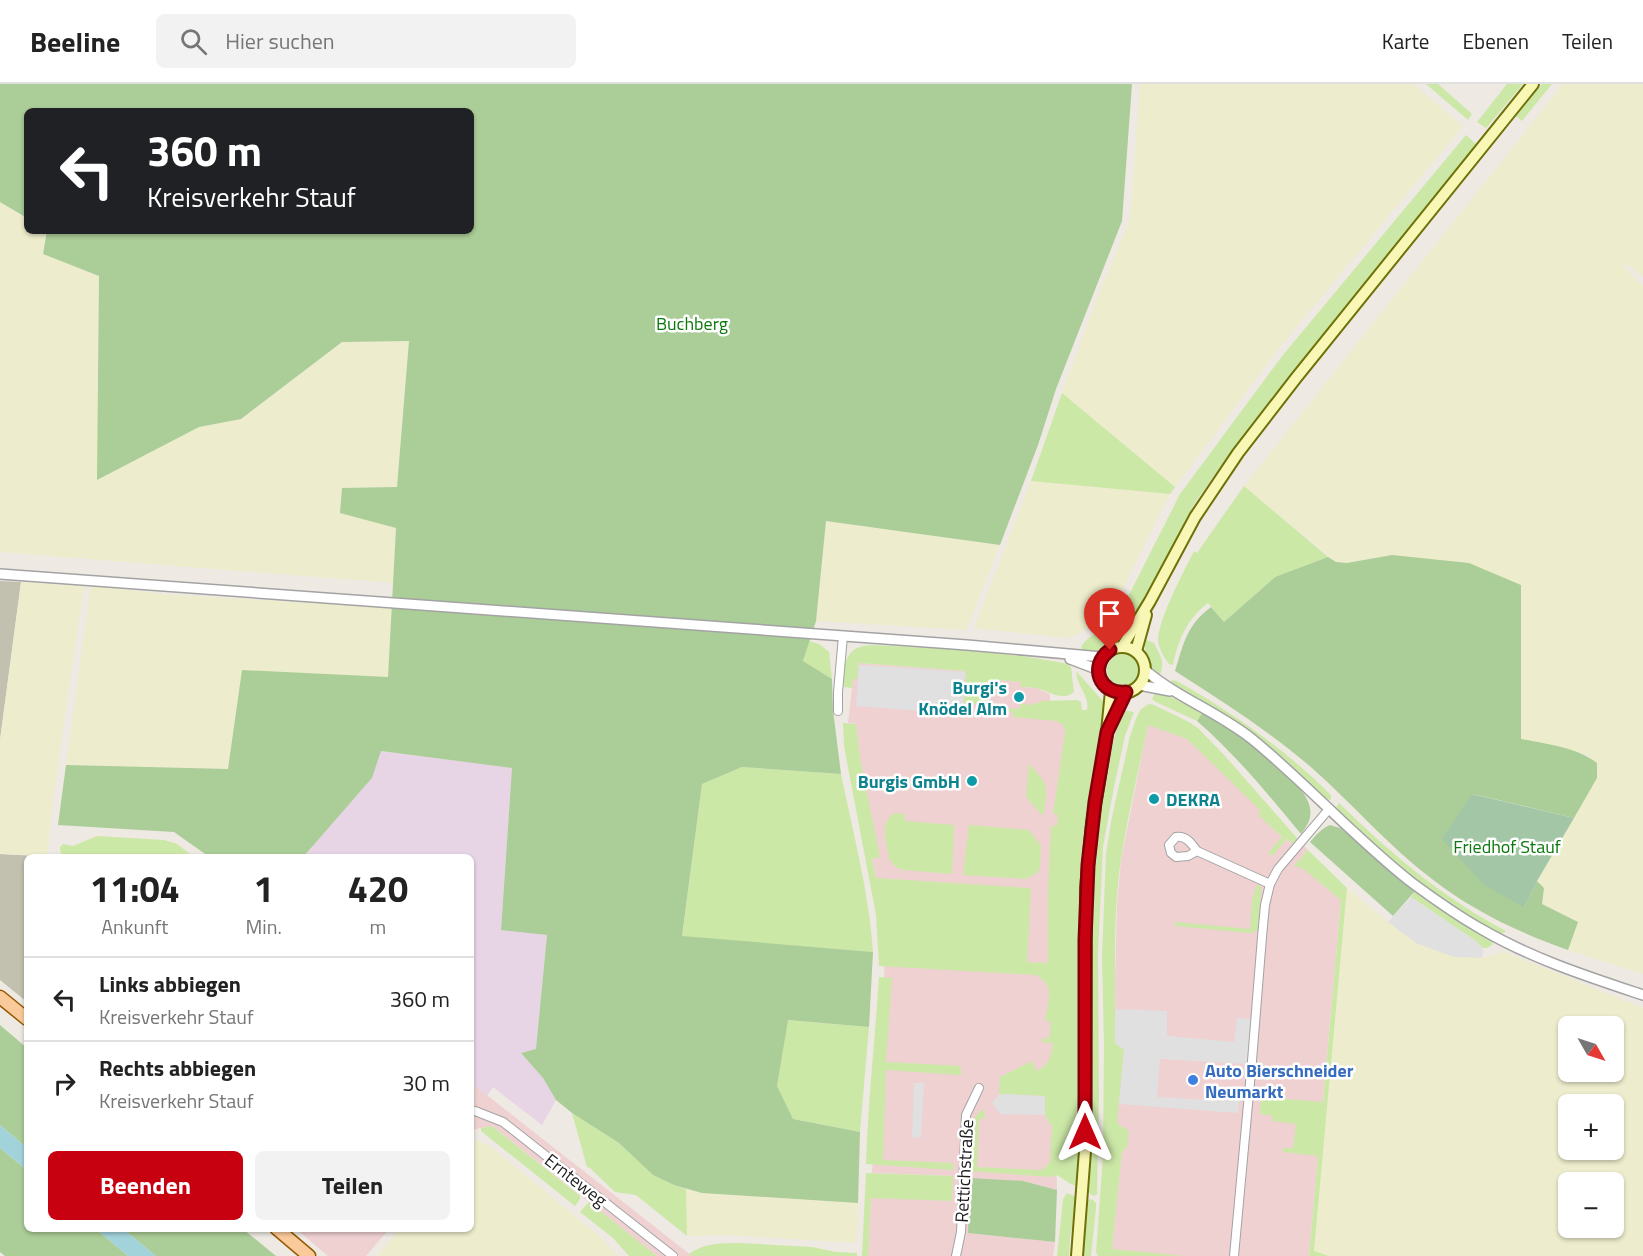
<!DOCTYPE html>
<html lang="de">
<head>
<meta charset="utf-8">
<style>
  :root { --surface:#fff; --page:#f2f2f2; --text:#222; --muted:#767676; --line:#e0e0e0; --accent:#c70110 }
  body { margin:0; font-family:"Titillium Web",sans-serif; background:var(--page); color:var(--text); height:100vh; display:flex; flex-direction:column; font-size:22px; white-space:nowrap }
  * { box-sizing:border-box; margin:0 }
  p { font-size:20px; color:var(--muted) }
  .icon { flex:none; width:33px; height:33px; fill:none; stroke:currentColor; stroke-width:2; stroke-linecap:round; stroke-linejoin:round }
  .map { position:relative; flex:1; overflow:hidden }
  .drawer { position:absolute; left:24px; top:770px; width:450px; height:378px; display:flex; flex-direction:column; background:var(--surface); border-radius:9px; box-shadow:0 2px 4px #0004 }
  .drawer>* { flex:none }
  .banner { position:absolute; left:24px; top:24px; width:450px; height:126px; border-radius:9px; box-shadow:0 2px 4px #0004; background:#202124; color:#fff; overflow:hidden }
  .needle { width:39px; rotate:129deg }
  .buttons { position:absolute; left:1558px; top:932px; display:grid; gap:12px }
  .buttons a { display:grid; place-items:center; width:66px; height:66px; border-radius:9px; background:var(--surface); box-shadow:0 2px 4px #0004; font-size:30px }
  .pin { position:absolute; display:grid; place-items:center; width:51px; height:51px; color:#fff; margin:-62px -26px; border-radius:50% 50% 50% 0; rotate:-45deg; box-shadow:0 0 6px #0007 }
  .pin .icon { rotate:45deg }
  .me { position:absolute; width:66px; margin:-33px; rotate:0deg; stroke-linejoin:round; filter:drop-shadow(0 0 4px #0008) }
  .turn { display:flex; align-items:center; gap:21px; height:126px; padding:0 24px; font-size:27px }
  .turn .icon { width:78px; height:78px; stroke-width:2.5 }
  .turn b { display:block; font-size:42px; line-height:51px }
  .eta { display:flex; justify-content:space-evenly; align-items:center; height:102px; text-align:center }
  .eta b { font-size:36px; font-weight:700; line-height:42px }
  .button { display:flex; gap:12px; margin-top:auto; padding:12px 24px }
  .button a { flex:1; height:69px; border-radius:9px; background:var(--accent); color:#fff; font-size:24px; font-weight:700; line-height:69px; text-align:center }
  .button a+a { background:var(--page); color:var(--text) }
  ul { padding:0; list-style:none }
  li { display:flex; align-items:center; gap:18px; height:84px; padding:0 24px; border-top:2px solid var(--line) }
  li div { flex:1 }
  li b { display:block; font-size:22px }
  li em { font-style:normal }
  header { display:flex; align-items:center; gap:36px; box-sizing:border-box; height:84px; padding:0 30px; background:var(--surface); border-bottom:2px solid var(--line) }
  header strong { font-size:28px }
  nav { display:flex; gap:33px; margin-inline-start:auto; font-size:21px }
  .search { width:420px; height:54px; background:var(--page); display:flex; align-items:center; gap:15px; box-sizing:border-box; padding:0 21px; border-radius:9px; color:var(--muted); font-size:22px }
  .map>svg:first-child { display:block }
  .commercial { fill:#efd1d2 }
  .industrial { fill:#e7d4e5 }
  .construction { fill:#c2c0ae }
  .farmland { fill:#ededcd; fill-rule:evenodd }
  .grass { fill:#cce8a7 }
  .forest { fill:#abcd97 }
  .cemetery { fill:#a3c6a6 }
  .parking { fill:#e0e0e0 }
  .water { fill:#a2d3db }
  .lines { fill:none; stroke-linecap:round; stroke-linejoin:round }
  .minor-casing { stroke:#a3a3a3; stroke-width:10 }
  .tertiary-casing { stroke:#a3a3a3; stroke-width:12 }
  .secondary-casing { stroke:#6e7105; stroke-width:14 }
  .primary-casing { stroke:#945801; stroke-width:15 }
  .minor { stroke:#fff; stroke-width:8 }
  .tertiary { stroke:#fff; stroke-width:9 }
  .secondary { stroke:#f9f7b5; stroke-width:10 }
  .primary { stroke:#fbca9a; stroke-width:12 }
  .route-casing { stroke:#81010a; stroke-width:15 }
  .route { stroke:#c70110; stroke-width:10 }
  .culture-dot { fill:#0f9aa8; stroke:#fff; stroke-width:2 }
  .shop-dot { fill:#3f7fe0; stroke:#fff; stroke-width:2 }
  .labels { text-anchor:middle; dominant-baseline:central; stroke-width:5; stroke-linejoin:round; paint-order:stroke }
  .park-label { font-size:18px; fill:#0c790d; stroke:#fff }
  .culture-label { font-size:18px; font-weight:bold; fill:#0d838f; stroke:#fff; text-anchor:end }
  .shop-label { font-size:18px; font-weight:bold; fill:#366cbe; stroke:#fff; text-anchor:start }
  .street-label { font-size:18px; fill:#1c1c1c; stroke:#fff }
</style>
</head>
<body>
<header>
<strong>Beeline</strong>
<div class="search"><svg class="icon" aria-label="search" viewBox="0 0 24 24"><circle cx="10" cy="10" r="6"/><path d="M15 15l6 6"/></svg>Hier suchen</div>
<nav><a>Karte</a><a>Ebenen</a><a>Teilen</a></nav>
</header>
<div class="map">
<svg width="1643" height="1172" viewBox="0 0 1643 1172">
  <rect width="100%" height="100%" fill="#eee9e2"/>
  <g class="commercial">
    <polygon points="858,579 966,587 964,619 988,621 989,607 998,596 1021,598 1021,603 1036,604 1050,610 1050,633 1074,634 1053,891 1057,1106 1023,1097 968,1149 1055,1158 1053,1172 868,1172 871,1109 952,1092 872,1089 882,942 886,847 861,717 856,640 848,639 853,594"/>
    <polygon points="1148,640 1187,655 1261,726 1260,732 1282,753 1268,769 1271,772 1287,755 1293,760 1297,754 1308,766 1295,782 1302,784 1307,787 1341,816 1309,1172 1111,1172 1122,1067 1127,1063 1117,1039 1115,900 1117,820 1121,776"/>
    <polygon points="474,1001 692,1172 657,1172 492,1042 471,1046 471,1004"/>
    <polygon points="296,1145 389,1145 366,1172 328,1172"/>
  </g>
  <polygon class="industrial" points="381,667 512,684 501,845 547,851 536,965 521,969 543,994 556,1016 542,1041 493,1003 487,1012 474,1001 471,1004 471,772 304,772 372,694"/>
  <g class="construction">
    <polygon points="0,497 21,498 0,656"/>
    <polygon points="0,770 37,772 27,772 27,918 0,896"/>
  </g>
  <g class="farmland">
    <polygon points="1140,0 1413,0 1463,42 1280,263 1175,403 1062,309 1098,212 1128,140 1131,126"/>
    <polygon points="1563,0 1643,0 1643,193 1624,178 1625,184 1643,202 1643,890 1568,866 1578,838 1542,820 1544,804 1537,797 1597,680 1587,671 1556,662 1521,656 1521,501 1392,471 1347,479 1336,478 1244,402"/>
    <polygon points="0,118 27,134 27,147 47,147 44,170 99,191 98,395 199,343 241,335 342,258 409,257 397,403 342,404 340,429 396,443 394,499 0,468"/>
    <polygon points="1031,397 1170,410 1109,532 1070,554 974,544"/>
    <polygon points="826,437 1000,461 966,546 816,537"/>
    <polygon points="21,498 84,502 52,722 47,772 0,770 0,656"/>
    <polygon points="91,501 162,510 393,524 389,593 242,587 228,685 66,681"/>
    <path d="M1347,804l41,34 28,21 21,8 45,7 23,-6 138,56v248h-314l-15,-5zM1569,942h45v45h-45zM1569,1020h45v45h-45zM1569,1098h45v45h-45z"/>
    <polygon points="476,1056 490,1062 599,1152 617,1172 377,1172 400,1145 471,1144 471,1061"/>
    <polygon points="686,1105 702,1109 858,1119 857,1159 727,1151 687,1152"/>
  </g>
  <g class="grass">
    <polygon points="1426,0 1438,0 1472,30 1468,36"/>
    <polygon points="1507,0 1523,0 1486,44 1477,38"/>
    <polygon points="1542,0 1552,0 1522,37 1516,32"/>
    <polygon points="1466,51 1476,60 1272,314 1227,373 1194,420 1131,541 1116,537 1180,410 1283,271"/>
    <polygon points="1062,309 1175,403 1170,410 1031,397"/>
    <path d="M1244,402l84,71 -53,20 -51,45 -16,-19c-21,16 -30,37 -35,62l-4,-1c-5,-7 -11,-16 -11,-25 2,-23 25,-66 36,-88l3,2z"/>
    <path d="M1109,543h6l14,5 -8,10 -9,1 -10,8 -14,3 -5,-1 -2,-6c6,-10 17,-16 28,-20z"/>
    <path d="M1144,555l10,4c7,15 12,18 5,34 -9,-8 -15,-26 -15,-38z"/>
    <polygon points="809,557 819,560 829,568 832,595 803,577"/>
    <path d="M870,561c66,3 133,6 198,19l3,3 3,25c-12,10 -25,-1 -38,-4 -5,-1 -11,-1 -16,-1l1,-5 -23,-2 -2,11h-7l-1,14 -24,-2 2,-32 -107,-8 -2,16h-4l-1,9 -8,-1c-3,-11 0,-31 11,-38 5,-3 10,-3 15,-4z"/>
    <circle cx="1123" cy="586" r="16"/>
    <path d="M1076,587l26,29 6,4c-12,56 -22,112 -25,169l-3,289 -2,22 -2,2 -7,-3 -12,-8 -5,2 -84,-6 3,-49 11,-13 3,5 -1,5h-5l-2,48 65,3 8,-8 2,-35 -7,-12v-19l-46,-2 1,-17 32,-16 5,10c13,-7 14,-15 16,-28l-11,-1v-4l7,1 2,-17 -6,-2c3,-19 11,-34 -9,-45l-157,-9 -3,-51 -32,-169 -1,-23 13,1 5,40 19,93 -8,2 4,19 155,10 -4,74 21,1v-71l3,-66h6l1,-11 -5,-1 12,-81c0,-7 -2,-9 -9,-12l-43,-4v-5l-10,-1v-3l16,1 1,-5 13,1 1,-2h6l1,-2 36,-1 4,2 1,8h5c3,-14 -11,-25 -11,-39z"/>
    <path d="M1172,596l5,1c56,32 108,68 154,114v4l-1,1 -4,-1 -49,-44 -35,-28 -66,-41 -5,-4z"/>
    <polygon points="1158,607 1203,628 1197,637 1154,617 1152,615 1155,609"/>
    <path d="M1149,620l5,1 35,17 9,6 27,28 72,82 -4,6 -6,-5 -15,17 -4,-3 14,-16 -23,-21 1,-6 -73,-71 -39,-14c-9,44 -20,89 -27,134 -9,60 -5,123 -6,183l9,8 -7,73 12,8 -2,16 -5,5 -10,97 72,7h-86l-2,-4 7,-96 1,-111 -2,-89 4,-103 6,-36 18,-81 7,-20 4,-7z"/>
    <path d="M1122,626l12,2 -9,24 -11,51 -11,60 -5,106 1,145 -2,96 -3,2 -4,-2 -2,-5c2,-55 2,-109 2,-164 0,-56 -1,-112 4,-168 4,-50 14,-99 28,-147z"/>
    <path d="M1029,680c21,22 18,21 15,49l-2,2 -16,-18z"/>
    <path d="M742,683l99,7c12,59 28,118 32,178l-191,-15 20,-153z"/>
    <path d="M1339,719c51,50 104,95 167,128l-6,4c-24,-14 -49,-28 -72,-45 -32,-25 -62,-53 -91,-80l-1,-2z"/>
    <path d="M895,729l9,1 1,7 49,4 -2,49 -49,-4c-7,-2 -10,-5 -14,-11 -2,-16 -11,-37 6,-46z"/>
    <polygon points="969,741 1029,746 1041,762 1040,783 1037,789 1026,795 963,791"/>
    <polygon points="97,752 164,756 177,760 193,772 61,772 60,763 63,760 73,762"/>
    <polygon points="1308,766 1347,804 1314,1167 1329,1172 1309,1172 1318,1072 1283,1068 1283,1064 1293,1064 1296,1040 1272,1037 1273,1032 1260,1030 1261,1013 1323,1018 1341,816 1307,788 1302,784 1294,782"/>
    <polygon points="1257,800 1261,803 1261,807 1258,844 1255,848 1250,849 1175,842 1175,838 1250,845 1252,816"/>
    <polygon points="1415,807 1452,832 1493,857 1492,861 1487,864 1483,864 1476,857 1411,813"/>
    <path d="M879,893l13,1 -6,84 75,4v9l-75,-5 -3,90 70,3v7l-87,-6c2,-63 9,-124 13,-187z"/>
    <polygon points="787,936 869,943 860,1048 793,1035 777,1003"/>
    <polygon points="572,1029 619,1059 653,1091 674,1101 686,1105 687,1152 636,1111 615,1108 590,1084 587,1083"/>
    <polygon points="492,1042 580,1112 580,1115 575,1122 481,1047 481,1044"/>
    <polygon points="866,1089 953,1092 952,1117 871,1114 868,1172 862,1172"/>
    <polygon points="1067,1109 1074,1112 1077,1117 1070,1154 1069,1172 1057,1172 1063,1115"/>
    <polygon points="1092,1115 1096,1119 1096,1124 1091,1172 1083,1172 1087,1118 1088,1116"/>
    <polygon points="589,1118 657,1172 629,1172 613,1154 580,1128"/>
    <path d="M739,1159l73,4 24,5 21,1v3h-165l-3,-2c15,-11 32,-11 50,-11z"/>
  </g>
  <g class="forest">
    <polygon points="0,0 1132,0 1122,137 1056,305 1038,361 1000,461 826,437 816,537 803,577 832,595 833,626 841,690 742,683 702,700 682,852 873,868 869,943 788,936 777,1002 793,1035 860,1048 858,1119 702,1109 674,1101 653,1091 619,1059 572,1029 556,1016 543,994 521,969 536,965 547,851 501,846 512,684 381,667 372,694 304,772 208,772 174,748 58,741 66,681 228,685 242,586 388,593 396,444 340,429 342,404 397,403 409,257 342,258 241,335 199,343 97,396 99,192 43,170 47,147 471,147 471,27 27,27 27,134 0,118"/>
    <path d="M1392,471l77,8 52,22v154c25,5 55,8 76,24v15l-23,40 -101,-24 51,114 13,-27 7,7 -2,16 36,18 -10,28c-48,-17 -95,-39 -136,-71 -44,-33 -79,-75 -120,-111 -43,-37 -90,-67 -137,-97 9,-28 11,-45 36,-64l13,15 51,-45 53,-20 8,5 11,1z"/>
    <path d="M1203,628c25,15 103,67 107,96 2,11 -3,18 -9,26 -33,-40 -65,-79 -104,-113z"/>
    <path d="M1330,741l10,3 75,63 -22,25 -83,-74c6,-7 11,-13 20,-17z"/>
    <polygon points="0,941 27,964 27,1064 0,1041"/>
    <polygon points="0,1064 27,1086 27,1144 96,1145 128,1172 5,1172 0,1168"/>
    <polygon points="970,1094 1023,1097 1057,1106 1055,1158 968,1149"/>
    <polygon points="123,1145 243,1145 276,1172 156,1172"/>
  </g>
  <polygon class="cemetery" points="1472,710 1574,734 1537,797 1524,824 1482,799 1442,755"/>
  <g class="parking">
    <polygon points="859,581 965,588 962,630 856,622"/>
    <polygon points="1411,813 1476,857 1483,864 1482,874 1455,873 1437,867 1416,859 1388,838"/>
    <polygon points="1116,925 1167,927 1167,952 1234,958 1237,934 1251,935 1247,980 1160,975 1157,1013 1225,1017 1226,1009 1240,1010 1238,1029 1119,1020 1124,966 1115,959"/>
    <polygon points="914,999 924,999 921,1054 912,1053"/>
    <polygon points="999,1010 1045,1012 1045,1031 1000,1030 992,1019"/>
  </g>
  <g class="water">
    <polygon points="0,1041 27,1064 27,1086 0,1064"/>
    <polygon points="96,1145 123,1145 156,1172 128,1172"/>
  </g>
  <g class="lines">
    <defs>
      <g id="minor">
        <polyline points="838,627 838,608 843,552"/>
        <path d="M1197,767l-9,5 -12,1 -5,-4 -2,-8 7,-8c10,-2 16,7 21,14l73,33"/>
        <polyline points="475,1027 503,1038 673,1172"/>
        <polyline points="956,1172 961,1148 966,1031 979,1004"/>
        <polyline points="1234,1172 1252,977 1262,853 1265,821 1270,800 1278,785 1329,725"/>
      </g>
      <g id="tertiary">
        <polyline points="0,490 967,561 1102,573"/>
        <polyline points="1070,575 1099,586"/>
        <path d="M1145,586c33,28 73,42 107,69 55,45 103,99 159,143 23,17 47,34 72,48 50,29 106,47 160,65"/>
        <polyline points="1139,601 1170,607"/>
      </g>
      <g id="secondary">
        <circle cx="1122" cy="586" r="23"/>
        <polyline points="1122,563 1150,517 1195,433 1238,369 1296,294 1533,0"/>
        <polyline points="1136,567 1146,531"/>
        <polyline points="1077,1172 1085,1067 1086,804 1092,740 1107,648 1111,607"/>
      </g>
      <g id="primary">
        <polyline points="0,913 27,935"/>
        <polyline points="276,1144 309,1172"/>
      </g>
    </defs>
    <use href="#minor" class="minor-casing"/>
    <use href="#tertiary" class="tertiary-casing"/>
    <use href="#secondary" class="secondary-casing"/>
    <use href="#primary" class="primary-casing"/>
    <use href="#minor" class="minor"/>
    <use href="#tertiary" class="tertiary"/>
    <use href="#secondary" class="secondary"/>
    <use href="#primary" class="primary"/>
  </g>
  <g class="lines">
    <defs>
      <path id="route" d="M1085,1048v-192l3,-75 7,-63 12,-70 19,-40c-26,3 -38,-26 -16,-42"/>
    </defs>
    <use href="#route" class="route-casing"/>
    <use href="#route" class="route"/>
  </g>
  <g class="culture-dot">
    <circle cx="1019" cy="613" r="6"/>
    <circle cx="972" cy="697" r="6"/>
    <circle cx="1154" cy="715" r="6"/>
  </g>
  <circle class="shop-dot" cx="1193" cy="996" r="6"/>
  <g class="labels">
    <g class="park-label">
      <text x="692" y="239">Buchberg</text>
      <text x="1507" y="762">Friedhof Stauf</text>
    </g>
    <g class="culture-label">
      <text x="1007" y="603">Burgi's<tspan x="1007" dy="21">Knödel Alm</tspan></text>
      <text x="960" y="697">Burgis GmbH</text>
      <text x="1166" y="715" text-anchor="start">DEKRA</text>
    </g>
    <g class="shop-label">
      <text x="1205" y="986">Auto Bierschneider<tspan x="1205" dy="21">Neumarkt</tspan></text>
    </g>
    <g class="street-label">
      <text transform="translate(964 1087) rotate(-87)">Rettichstraße</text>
      <text transform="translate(576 1096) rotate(38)">Ernteweg</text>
    </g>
  </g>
</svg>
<div class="buttons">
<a><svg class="needle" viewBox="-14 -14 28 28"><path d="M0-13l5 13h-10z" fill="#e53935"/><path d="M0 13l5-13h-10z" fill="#767676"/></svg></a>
<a>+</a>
<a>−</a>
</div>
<div class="pin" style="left:1110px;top:566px;background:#d93025"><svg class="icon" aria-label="arrive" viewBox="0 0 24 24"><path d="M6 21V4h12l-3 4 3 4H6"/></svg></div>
<svg class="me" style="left:1085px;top:1048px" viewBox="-20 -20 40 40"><path d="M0-17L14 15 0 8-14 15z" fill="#c70110" stroke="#fff" stroke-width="4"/></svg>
<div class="banner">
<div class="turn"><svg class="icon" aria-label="left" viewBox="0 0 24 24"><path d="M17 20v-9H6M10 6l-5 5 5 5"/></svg><div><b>360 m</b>Kreisverkehr Stauf</div></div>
</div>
<section class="drawer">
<div class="eta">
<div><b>11:04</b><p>Ankunft</p></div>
<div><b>1</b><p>Min.</p></div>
<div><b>420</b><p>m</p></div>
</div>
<ul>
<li><svg class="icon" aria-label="left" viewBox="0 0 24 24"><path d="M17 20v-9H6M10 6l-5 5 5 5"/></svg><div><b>Links abbiegen</b><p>Kreisverkehr Stauf</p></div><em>360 m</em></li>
<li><svg class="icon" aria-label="right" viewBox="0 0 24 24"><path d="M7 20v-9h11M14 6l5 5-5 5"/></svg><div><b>Rechts abbiegen</b><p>Kreisverkehr Stauf</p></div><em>30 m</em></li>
</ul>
<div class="button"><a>Beenden</a><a>Teilen</a></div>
</section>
</div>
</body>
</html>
